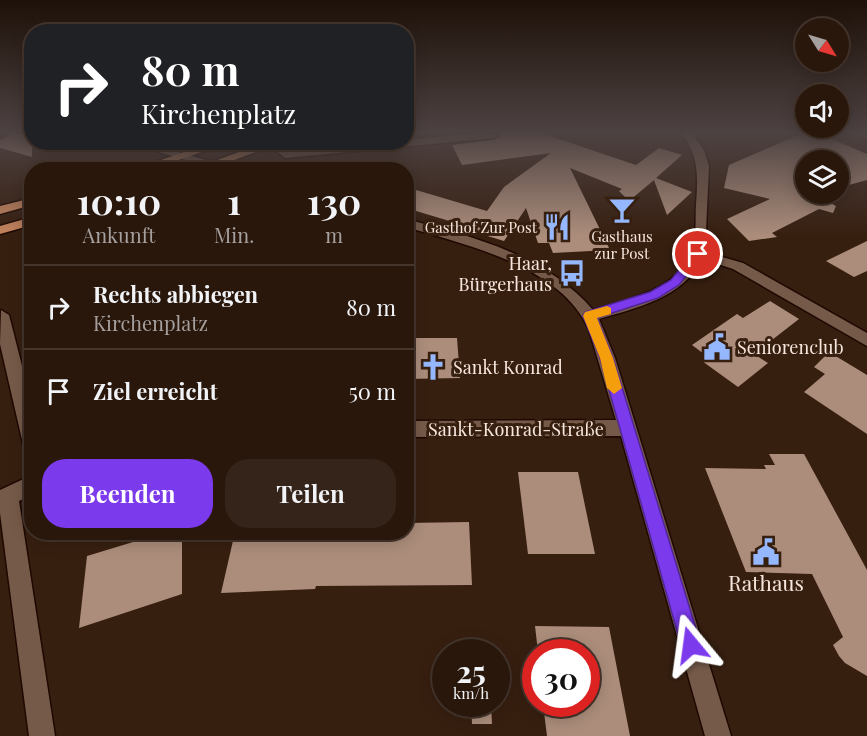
<!DOCTYPE html>
<html lang="de">
<head>
<meta charset="utf-8">
<style>
  :root { --surface:#29170c; --page:#35241a; --text:#f1f3f6; --muted:#a59f9d; --line:#45362d; --accent:#7c3aed }
  body { margin:0; font-family:"Playfair Display",serif; background:var(--page); color:var(--text); height:100vh; display:flex; flex-direction:column; font-size:22px; white-space:nowrap }
  * { box-sizing:border-box; margin:0 }
  p { font-size:20px; color:var(--muted) }
  .icon { flex:none; width:33px; height:33px; fill:none; stroke:currentColor; stroke-width:2; stroke-linecap:round; stroke-linejoin:round }
  .map { position:relative; flex:1; overflow:hidden }
  .sheet { position:absolute; left:24px; top:162px; width:390px; height:378px; display:flex; flex-direction:column; background:var(--surface); border-radius:24px; box-shadow:0 3px 15px #0003,0 0 0 2px var(--line) }
  .sheet>* { flex:none }
  .top-card { position:absolute; left:24px; top:24px; width:390px; height:126px; border-radius:24px; box-shadow:0 3px 15px #0003,0 0 0 2px var(--line); background:#202124; color:#fff; overflow:hidden }
  .needle { width:39px; rotate:127deg }
  .tools { position:absolute; left:795px; top:18px; display:grid; gap:12px }
  .tools a { display:grid; place-items:center; width:54px; height:54px; border-radius:50%; background:var(--surface); box-shadow:0 3px 15px #0003,0 0 0 2px var(--line); font-size:30px }
  .speed { position:absolute; left:432px; top:639px; display:flex; gap:12px; font-size:30px; font-weight:700; text-align:center }
  .speed>* { display:grid; place-content:center; width:78px; height:78px; border-radius:50%; background:var(--surface); box-shadow:0 3px 15px #0003,0 0 0 2px var(--line); line-height:1 }
  .speed small { font-size:15px; font-weight:400 }
  .speed .limit { border:9px solid #d22; background:#fff; color:#111 }
  .pin { position:absolute; display:grid; place-items:center; width:51px; height:51px; color:#fff; margin:-26px; border:3px solid #fff; border-radius:50%; box-shadow:0 2px 6px #0007 }
  .me { position:absolute; width:66px; margin:-33px; rotate:344deg; stroke-linejoin:round; filter:drop-shadow(0 0 4px #0008) }
  .turn { display:flex; align-items:center; gap:21px; height:126px; padding:0 18px; font-size:27px }
  .turn .icon { width:78px; height:78px; stroke-width:2.5 }
  .turn b { display:block; font-size:42px; line-height:51px }
  .eta { display:flex; justify-content:space-evenly; align-items:center; height:102px; text-align:center }
  .eta b { font-size:36px; font-weight:700; line-height:42px }
  .action { display:flex; gap:12px; margin-top:auto; padding:12px 18px }
  .action a { flex:1; height:69px; border-radius:24px; background:var(--accent); color:#fff; font-size:24px; font-weight:700; line-height:69px; text-align:center }
  .action a+a { background:var(--page); color:var(--text) }
  ul { padding:0; list-style:none }
  li { display:flex; align-items:center; gap:18px; height:84px; padding:0 18px; border-top:2px solid var(--line) }
  li div { flex:1 }
  li b { display:block; font-size:22px }
  li em { font-style:normal }
  .map>svg:first-child { display:block }
  .building { fill:#ac8d7b }
  .lines { fill:none; stroke-linecap:round; stroke-linejoin:round }
  .minor-casing { stroke:#1e0800; stroke-width:3 }
  .primary-casing { stroke:#1e0800; stroke-width:3 }
  .minor { fill:#765a49; fill-rule:evenodd }
  .primary { fill:#c4845d; fill-rule:evenodd }
  .route { fill:#7c3aed; stroke:#51269a; stroke-width:1.5 }
  .slow { fill:#f59e0b }
  .labels { text-anchor:middle; dominant-baseline:central; stroke-width:6; stroke-linejoin:round; paint-order:stroke }
  .far-poi-label { font-size:15px; fill:#f7e6dd; stroke:#371f10; text-anchor:end }
  .poi-label { font-size:18px; fill:#f7e6dd; stroke:#371f10; text-anchor:start }
  .street-label { font-size:18px; fill:#f7e6dd; stroke:#371f10 }
  .near-poi-label { font-size:21px; fill:#f7e6dd; stroke:#371f10 }
</style>
</head>
<body>
<div class="map">
<svg width="867" height="736" viewBox="0 0 867 736">
  <rect width="100%" height="100%" fill="#371f10"/>
  <g class="building">
    <polygon points="14,133 32,136 32,157 0,148 0,140"/>
    <polygon points="500,133 541,133 636,165 659,148 682,155 656,178 692,192 667,215 654,180 629,201 619,191 622,189 570,168 610,250 553,253 549,243 538,243 526,208 504,241 471,231 473,228 406,208 406,187 487,211 504,187 551,153 462,165 452,145 494,140 500,137"/>
    <polygon points="803,133 817,133 867,154 867,180 838,188 838,160 806,160 806,194 820,194 815,195 836,206 833,213 819,209 772,233 777,237 749,241 727,219 770,199 724,188 729,165"/>
    <polygon points="867,241 867,271 854,277 826,261"/>
    <polygon points="770,301 799,319 754,354 768,363 738,387 702,361 708,357 692,345 737,314 743,318"/>
    <polygon points="406,338 457,338 460,378 406,379"/>
    <polygon points="829,352 867,375 867,434 804,392 825,374 814,367"/>
    <polygon points="769,454 804,454 867,570 867,676 845,663 839,656 833,645 843,637 812,574 746,572 705,468 766,469 764,465 775,465"/>
    <polygon points="518,472 578,472 595,554 528,554"/>
    <polygon points="469,522 472,585 316,586 315,589 221,593 235,532 406,532 406,523"/>
    <polygon points="166,532 182,532 182,594 79,628 87,556"/>
    <polygon points="535,626 609,627 630,736 547,736 543,704 586,704 586,652 538,652"/>
    <polygon points="471,704 491,704 492,724 472,724"/>
  </g>
  <g class="lines">
    <defs>
      <g id="minor">
        <polygon points="481,133 499,135 494,138 285,158 268,144 277,142 287,152 406,142 406,140"/>
        <path d="M682,133h10l12,17 5,16 -4,86 38,11 124,70v13l-134,-77 -31,-10c-19,39 -66,49 -103,60l16,39 116,378h-26l-84,-300 -215,1v-16l210,-1 -27,-90c-27,-64 -123,-85 -183,-103v-8c68,18 140,36 187,91 34,-10 88,-21 99,-60 5,-15 3,-31 4,-46 2,-28 3,-47 -14,-71z"/>
        <polygon points="855,133 867,133 867,139"/>
        <polygon points="124,142 143,142 240,170 220,170"/>
        <polygon points="1,310 9,315 32,405 32,452 25,450 23,444 0,344"/>
        <polygon points="32,475 32,495 19,501 55,736 29,736 0,513 0,490"/>
      </g>
      <g id="primary">
        <polygon points="214,142 231,142 149,170 131,170"/>
        <polygon points="266,142 283,142 207,170 190,170"/>
        <polygon points="32,198 32,205 0,214 0,206"/>
        <polygon points="32,217 32,225 0,234 0,226"/>
      </g>
    </defs>
    <use href="#minor" class="minor-casing"/>
    <use href="#primary" class="primary-casing"/>
    <use href="#minor" class="minor"/>
    <use href="#primary" class="primary"/>
  </g>
  <linearGradient id="sky" x2="0" y2="1"><stop stop-color="#1e1109"/><stop offset="0.56" stop-color="#4d4242"/><stop offset="1" stop-color="#4d4242" stop-opacity="0"/></linearGradient>
  <rect width="867" height="236" fill="url(#sky)"/>
  <polygon class="route" points="694,251 704,254 679,285 658,298 597,318 613,358 701,645 698,652 691,655 684,652 681,645 600,358 583,316 585,312 650,292 671,280"/>
  <polygon class="slow" points="607,306 611,308 611,314 597,318 613,358 622,388 614,394 607,388 600,358 583,316 585,312"/>
  <defs>
    <symbol id="bar-bare" viewBox="-9 -9 18 18"><path d="M-6-5H6L.8 .8V4.5H3.5V6h-7V4.5H-.8V.8Z" fill="#94b7fd" stroke="#371f10" stroke-width="2.5" paint-order="stroke"/></symbol>
    <symbol id="restaurant-bare" viewBox="-9 -9 18 18"><path d="M-5-6h1v4h1v-4h1v4h1v-4h1v5L-1.5 .5V6h-2V.5L-5-1ZM5-6V6H3V1.5H1.5Q1.5-4 5-6Z" fill="#94b7fd" stroke="#371f10" stroke-width="2.5" paint-order="stroke"/></symbol>
    <symbol id="bus-bare" viewBox="-9 -9 18 18"><path d="M-5-6H5V4H4V6H2V4H-2V6H-4V4H-5ZM-3.5-4V0h7V-4ZM-3.5 1.2v1.5H-2V1.2ZM2 1.2v1.5H3.5V1.2Z" fill="#94b7fd" stroke="#371f10" stroke-width="2.5" paint-order="stroke"/></symbol>
    <symbol id="civic-bare" viewBox="-9 -9 18 18"><path d="M-.6-6.5H3V-4.5H.6V-3L4-1V1h2V6H-6V1h2V-1L-.6-3ZM-1.2 2.5V6h2.4V2.5Z" fill="#94b7fd" stroke="#371f10" stroke-width="2.5" paint-order="stroke"/></symbol>
    <symbol id="church-bare" viewBox="-9 -9 18 18"><path d="M-1.2-6h2.4v3.5h3.3v2.4h-3.3V6h-2.4V-.1h-3.3v-2.4h3.3Z" fill="#94b7fd" stroke="#371f10" stroke-width="2.5" paint-order="stroke"/></symbol>
  </defs>
  <g fill-rule="evenodd">
    <use href="#bar-bare" x="603" y="191" width="38" height="38"/>
    <use href="#restaurant-bare" x="538" y="208" width="38" height="38"/>
    <use href="#bus-bare" x="553" y="254" width="38" height="38"/>
    <use href="#civic-bare" x="698" y="328" width="38" height="38"/>
    <use href="#church-bare" x="414" y="348" width="38" height="38"/>
    <use href="#civic-bare" x="747" y="533" width="38" height="38"/>
  </g>
  <g class="labels">
    <g class="far-poi-label">
      <text x="537" y="227">Gasthof Zur Post</text>
      <text x="622" y="236" text-anchor="middle">Gasthaus<tspan x="622" dy="17">zur Post</tspan></text>
    </g>
    <g class="poi-label">
      <text x="552" y="263" text-anchor="end">Haar,<tspan x="552" dy="21">Bürgerhaus</tspan></text>
      <text x="737" y="347">Seniorenclub</text>
      <text x="453" y="367">Sankt Konrad</text>
    </g>
    <g class="street-label">
      <text x="516" y="429">Sankt-Konrad-Straße</text>
    </g>
    <g class="near-poi-label">
      <text x="766" y="582">Rathaus</text>
    </g>
  </g>
</svg>
<div class="tools">
<a><svg class="needle" viewBox="-14 -14 28 28"><path d="M0-13l5 13h-10z" fill="#e53935"/><path d="M0 13l5-13h-10z" fill="#a59f9d"/></svg></a>
<a><svg class="icon" aria-label="sound" viewBox="0 0 24 24"><path d="M4 9h4l5-4v14l-5-4H4zM17 9q2 3 0 6"/></svg></a>
<a><svg class="icon" aria-label="layers" viewBox="0 0 24 24"><path d="M12 4l9 5-9 5-9-5zM3 14l9 5 9-5"/></svg></a>
</div>
<div class="speed"><div>25<small>km/h</small></div><div class="limit">30</div></div>
<div class="pin" style="left:698px;top:254px;background:#d93025"><svg class="icon" aria-label="arrive" viewBox="0 0 24 24"><path d="M6 21V4h12l-3 4 3 4H6"/></svg></div>
<svg class="me" style="left:691px;top:645px" viewBox="-20 -20 40 40"><path d="M0-17L14 15 0 8-14 15z" fill="#7c3aed" stroke="#fff" stroke-width="4"/></svg>
<div class="top-card">
<div class="turn"><svg class="icon" aria-label="right" viewBox="0 0 24 24"><path d="M7 20v-9h11M14 6l5 5-5 5"/></svg><div><b>80 m</b>Kirchenplatz</div></div>
</div>
<section class="sheet">
<div class="eta">
<div><b>10:10</b><p>Ankunft</p></div>
<div><b>1</b><p>Min.</p></div>
<div><b>130</b><p>m</p></div>
</div>
<ul>
<li><svg class="icon" aria-label="right" viewBox="0 0 24 24"><path d="M7 20v-9h11M14 6l5 5-5 5"/></svg><div><b>Rechts abbiegen</b><p>Kirchenplatz</p></div><em>80 m</em></li>
<li><svg class="icon" aria-label="arrive" viewBox="0 0 24 24"><path d="M6 21V4h12l-3 4 3 4H6"/></svg><div><b>Ziel erreicht</b></div><em>50 m</em></li>
</ul>
<div class="action"><a>Beenden</a><a>Teilen</a></div>
</section>
</div>
</body>
</html>
